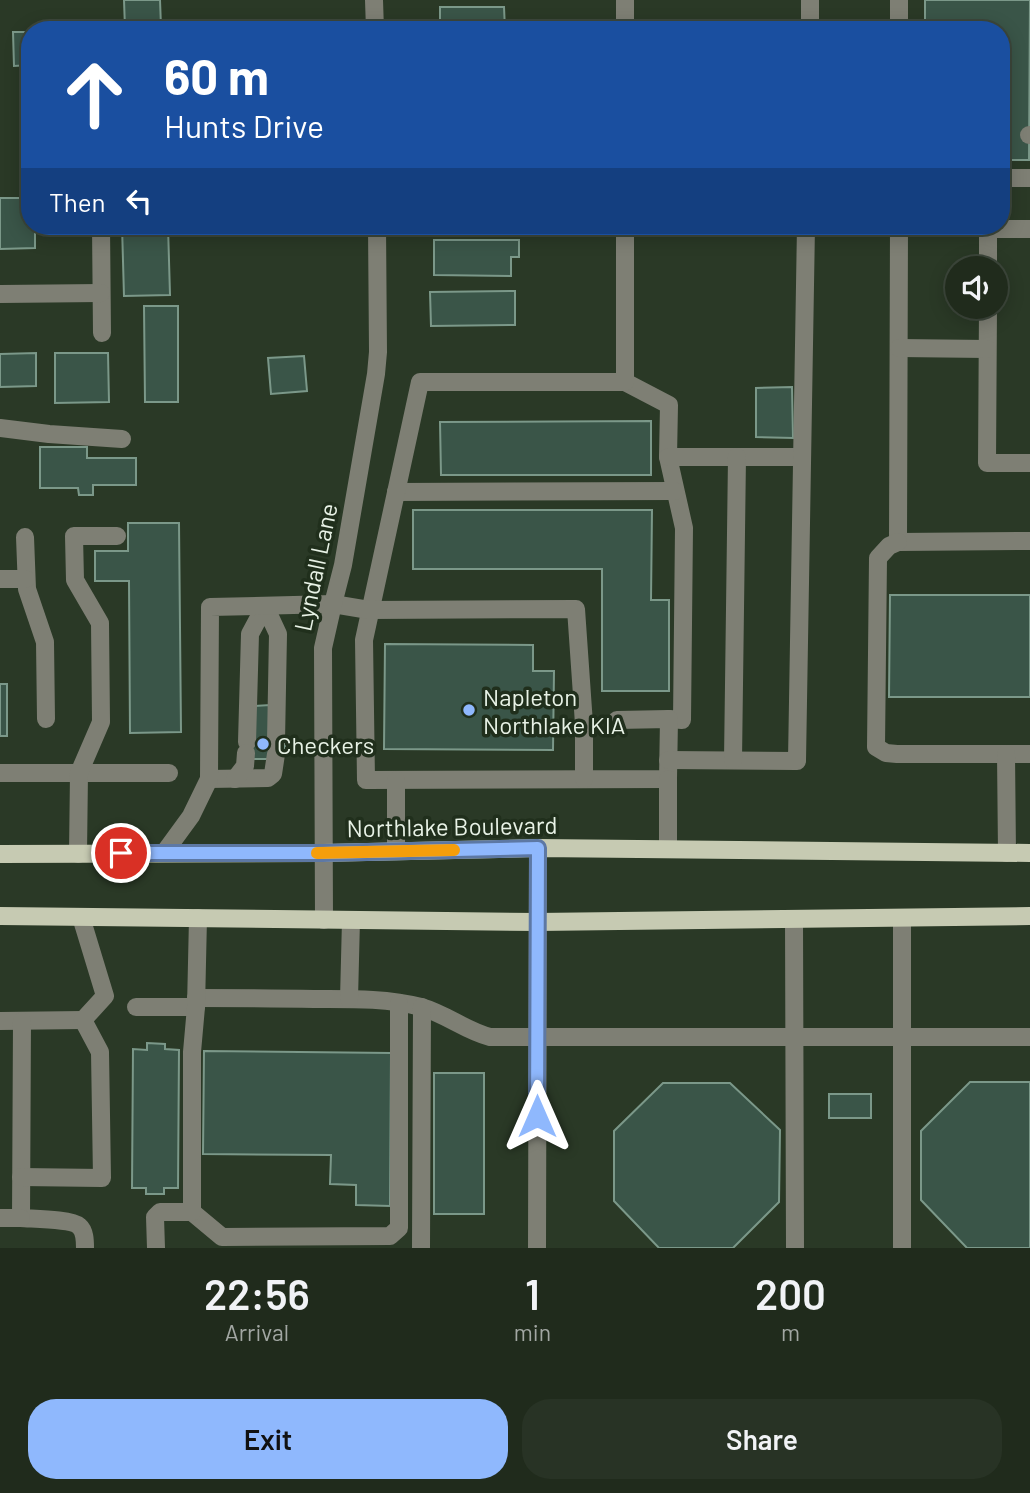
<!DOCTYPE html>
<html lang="en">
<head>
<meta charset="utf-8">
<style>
  :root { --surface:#202b1c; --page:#283325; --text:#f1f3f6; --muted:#a2a7a3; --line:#3d473b; --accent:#8fb8fd }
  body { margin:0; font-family:Barlow,sans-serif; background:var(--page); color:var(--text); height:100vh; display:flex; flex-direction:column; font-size:26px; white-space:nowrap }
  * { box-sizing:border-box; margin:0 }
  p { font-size:23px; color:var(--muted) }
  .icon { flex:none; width:38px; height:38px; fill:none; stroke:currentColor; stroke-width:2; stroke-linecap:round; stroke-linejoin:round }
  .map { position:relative; height:1248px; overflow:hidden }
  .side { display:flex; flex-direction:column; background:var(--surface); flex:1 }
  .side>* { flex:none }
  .guide { position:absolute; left:21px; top:21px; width:989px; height:214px; border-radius:28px; box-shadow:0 4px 18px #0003,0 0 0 2px var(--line); background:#1a4fa0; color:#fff; overflow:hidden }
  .buttons { position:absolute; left:945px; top:256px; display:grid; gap:14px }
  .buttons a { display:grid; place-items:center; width:63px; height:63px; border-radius:50%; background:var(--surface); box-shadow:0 4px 18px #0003,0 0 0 2px var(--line); font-size:35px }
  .pin { position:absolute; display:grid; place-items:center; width:60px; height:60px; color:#fff; margin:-30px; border:4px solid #fff; border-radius:50%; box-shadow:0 2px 7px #0007 }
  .me { position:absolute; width:77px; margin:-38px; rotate:0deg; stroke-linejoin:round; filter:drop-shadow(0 0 5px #0008) }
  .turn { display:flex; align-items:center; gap:24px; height:147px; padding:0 28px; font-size:32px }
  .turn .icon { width:91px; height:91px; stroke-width:2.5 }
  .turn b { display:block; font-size:49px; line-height:60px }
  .then { display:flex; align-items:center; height:66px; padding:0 28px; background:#0003; gap:14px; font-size:26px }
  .eta { display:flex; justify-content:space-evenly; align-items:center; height:119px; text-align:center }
  .eta b { font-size:42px; font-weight:600; line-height:49px }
  .button { display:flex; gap:14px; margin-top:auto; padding:14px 28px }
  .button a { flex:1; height:80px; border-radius:28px; background:var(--accent); color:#111; font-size:28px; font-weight:600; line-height:80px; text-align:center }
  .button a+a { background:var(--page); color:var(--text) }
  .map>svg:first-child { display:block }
  .building { fill:#3a5548; stroke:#7b9889; stroke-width:2 }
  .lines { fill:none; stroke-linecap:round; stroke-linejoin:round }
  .minor { stroke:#7e7f74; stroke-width:18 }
  .major { stroke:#c6cab2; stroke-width:18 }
  .route-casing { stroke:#5d78a4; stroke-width:18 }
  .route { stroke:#8fb8fd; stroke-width:12 }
  .slow { stroke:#f59e0b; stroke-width:12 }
  .poi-dot { fill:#8fb8fd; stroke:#202f1c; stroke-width:2.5 }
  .labels { text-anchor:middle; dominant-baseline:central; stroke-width:7; stroke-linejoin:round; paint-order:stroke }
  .street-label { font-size:24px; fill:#e8f2e6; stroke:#202f1c }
  .poi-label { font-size:24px; fill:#e8f2e6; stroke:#202f1c; text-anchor:start }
</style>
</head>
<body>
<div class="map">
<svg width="1030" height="1248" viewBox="0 0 1030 1248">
  <rect width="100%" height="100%" fill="#2a3926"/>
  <g class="building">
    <polygon points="124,0 160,0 161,27 125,28"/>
    <polygon points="925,0 1030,0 1029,160 1001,160 1001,30 925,30"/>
    <polygon points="440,7 504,7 505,30 440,30"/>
    <polygon points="13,32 30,32 30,65 14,66"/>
    <polygon points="0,198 30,198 30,226 60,226 60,227 35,228 35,248 0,249"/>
    <polygon points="122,226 168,226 170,295 124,296"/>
    <polygon points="434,240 519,240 519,257 511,257 511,276 434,275"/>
    <polygon points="515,291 515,325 431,326 430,292"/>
    <polygon points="144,306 178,306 178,402 145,402"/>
    <polygon points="36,353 36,386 0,387 0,354"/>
    <polygon points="55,353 108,353 109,402 55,403"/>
    <polygon points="304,356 307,391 271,394 268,358"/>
    <polygon points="792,387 793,438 756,437 756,388"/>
    <polygon points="651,421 651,475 441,475 440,422"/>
    <polygon points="40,447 87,447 87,458 136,458 136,485 93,485 93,495 79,495 78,488 40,488"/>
    <polygon points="413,510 652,510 651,600 669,600 669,691 602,691 602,569 413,569"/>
    <polygon points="128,523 179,523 181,732 130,733 129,581 95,581 95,551 128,551"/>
    <polygon points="890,595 1030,595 1030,697 889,697"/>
    <polygon points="385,644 533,645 533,671 554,671 553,750 384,749"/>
    <rect x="0" y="684" width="7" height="52"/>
    <polygon points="270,705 270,741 285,741 285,754 270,754 270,759 253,759 241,742 254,706"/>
    <polygon points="147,1043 165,1044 165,1049 179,1050 178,1188 164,1188 164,1194 146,1194 146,1188 132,1188 133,1049 147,1050"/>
    <polygon points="204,1051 391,1053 390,1206 356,1205 356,1185 330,1184 331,1155 203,1154"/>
    <rect x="434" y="1073" width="50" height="141"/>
    <polygon points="970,1082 1030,1082 1030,1248 967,1248 921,1200 921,1131"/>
    <polygon points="663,1083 730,1083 780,1130 779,1202 733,1248 659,1248 614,1201 614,1131"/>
    <rect x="829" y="1094" width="42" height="24"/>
  </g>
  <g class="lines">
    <g class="minor">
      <polyline points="374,0 375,30"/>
      <polyline points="625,30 625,0"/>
      <polyline points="810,30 810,0"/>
      <polyline points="899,30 899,0"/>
      <polyline points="1029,135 1030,135"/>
      <polyline points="1001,178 1030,178"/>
      <polyline points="101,226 102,333"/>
      <polyline points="899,226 898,542 1030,541"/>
      <polyline points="988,268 988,229 1030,229"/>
      <polyline points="0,294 101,293"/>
      <polyline points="988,306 987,463 1030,463"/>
      <polyline points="899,348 987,349"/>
      <polyline points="625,382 669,405 668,457 684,528 682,720 669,719"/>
      <polyline points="0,428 49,434 122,439"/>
      <polyline points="668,457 802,457"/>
      <polyline points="396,492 675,491"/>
      <polyline points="25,537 27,589 45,642 46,719"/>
      <polyline points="898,542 889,546 878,558 876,747 886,753 897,754 1030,754"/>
      <polyline points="0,579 26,579"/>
      <polyline points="617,720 669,719 668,779 366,780 364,640 420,382 625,382 625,226"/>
      <polyline points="247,742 250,634 265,606 278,634 276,741"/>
      <polyline points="1006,754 1007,853"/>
      <polyline points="668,760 797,761 806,226"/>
      <polyline points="733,760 737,457"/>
      <polyline points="0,773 169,773"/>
      <polyline points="209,779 268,778 273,774 276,754"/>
      <polyline points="235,779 245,766 246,753"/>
      <polyline points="668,779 668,849"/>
      <polyline points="396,780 396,851"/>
      <polyline points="164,853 191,816 209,779 210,607 333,604 369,610 576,609 584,724 584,779"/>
      <polyline points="78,854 79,773 101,722 100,623 75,580 74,536 117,536"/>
      <polyline points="794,919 795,1248"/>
      <polyline points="324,920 323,648 333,604 343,565 376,374 378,352 377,226"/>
      <path d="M196,998c39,0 79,0 118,1 35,0 73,-1 107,8 25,7 45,24 69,30h540"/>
      <polyline points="349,999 351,920"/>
      <polyline points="136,1007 196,1007"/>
      <polyline points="0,1021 83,1020"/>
      <path d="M22,1021l-1,197c11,1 50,1 58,8 6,5 6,15 6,22"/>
      <polyline points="21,1177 102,1178 100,1052 83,1020 105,996 81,917"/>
      <polyline points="192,1212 222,1237 390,1236 399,1228 399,1003"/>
      <polyline points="0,1218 21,1218"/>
      <polyline points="156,1248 155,1217 160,1212 192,1212 192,1052 196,1007 198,918"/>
      <polyline points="421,1248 422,1007"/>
      <polyline points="537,1248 538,848"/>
      <polyline points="902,1248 902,918"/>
    </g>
    <g class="major">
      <polyline points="0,854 323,853 538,848 1030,853"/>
      <polyline points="0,916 537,922 1030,916"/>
    </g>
  </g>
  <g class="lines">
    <defs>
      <polyline id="route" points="121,853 323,853 538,848 537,1116"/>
    </defs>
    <use href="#route" class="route-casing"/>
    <use href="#route" class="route"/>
    <polyline class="slow" points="317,853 454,850"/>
  </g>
  <g class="poi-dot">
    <circle cx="469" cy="710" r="7"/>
    <circle cx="263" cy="744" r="7"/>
  </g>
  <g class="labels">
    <g class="street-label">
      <text transform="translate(315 567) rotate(-78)">Lyndall Lane</text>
      <text transform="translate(452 826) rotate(-1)">Northlake Boulevard</text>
    </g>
    <g class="poi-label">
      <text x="483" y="696">Napleton<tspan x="483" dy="28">Northlake KIA</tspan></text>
      <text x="277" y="744">Checkers</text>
    </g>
  </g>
</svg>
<div class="buttons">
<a><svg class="icon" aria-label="sound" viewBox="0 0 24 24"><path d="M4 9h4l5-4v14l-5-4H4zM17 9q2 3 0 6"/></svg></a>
</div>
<div class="pin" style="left:121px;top:853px;background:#d93025"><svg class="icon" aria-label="arrive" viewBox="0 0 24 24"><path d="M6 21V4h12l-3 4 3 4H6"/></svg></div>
<svg class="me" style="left:537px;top:1116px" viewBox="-20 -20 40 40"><path d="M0-17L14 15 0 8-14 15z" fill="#8fb8fd" stroke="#fff" stroke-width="4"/></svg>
<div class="guide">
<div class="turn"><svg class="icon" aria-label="ahead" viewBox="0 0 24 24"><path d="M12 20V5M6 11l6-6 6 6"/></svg><div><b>60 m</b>Hunts Drive</div></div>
<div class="then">Then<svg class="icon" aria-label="left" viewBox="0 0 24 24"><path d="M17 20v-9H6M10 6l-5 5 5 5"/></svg></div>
</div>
</div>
<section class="side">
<div class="eta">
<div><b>22:56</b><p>Arrival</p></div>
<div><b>1</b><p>min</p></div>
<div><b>200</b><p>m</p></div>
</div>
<div class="button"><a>Exit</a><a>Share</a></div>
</section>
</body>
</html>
